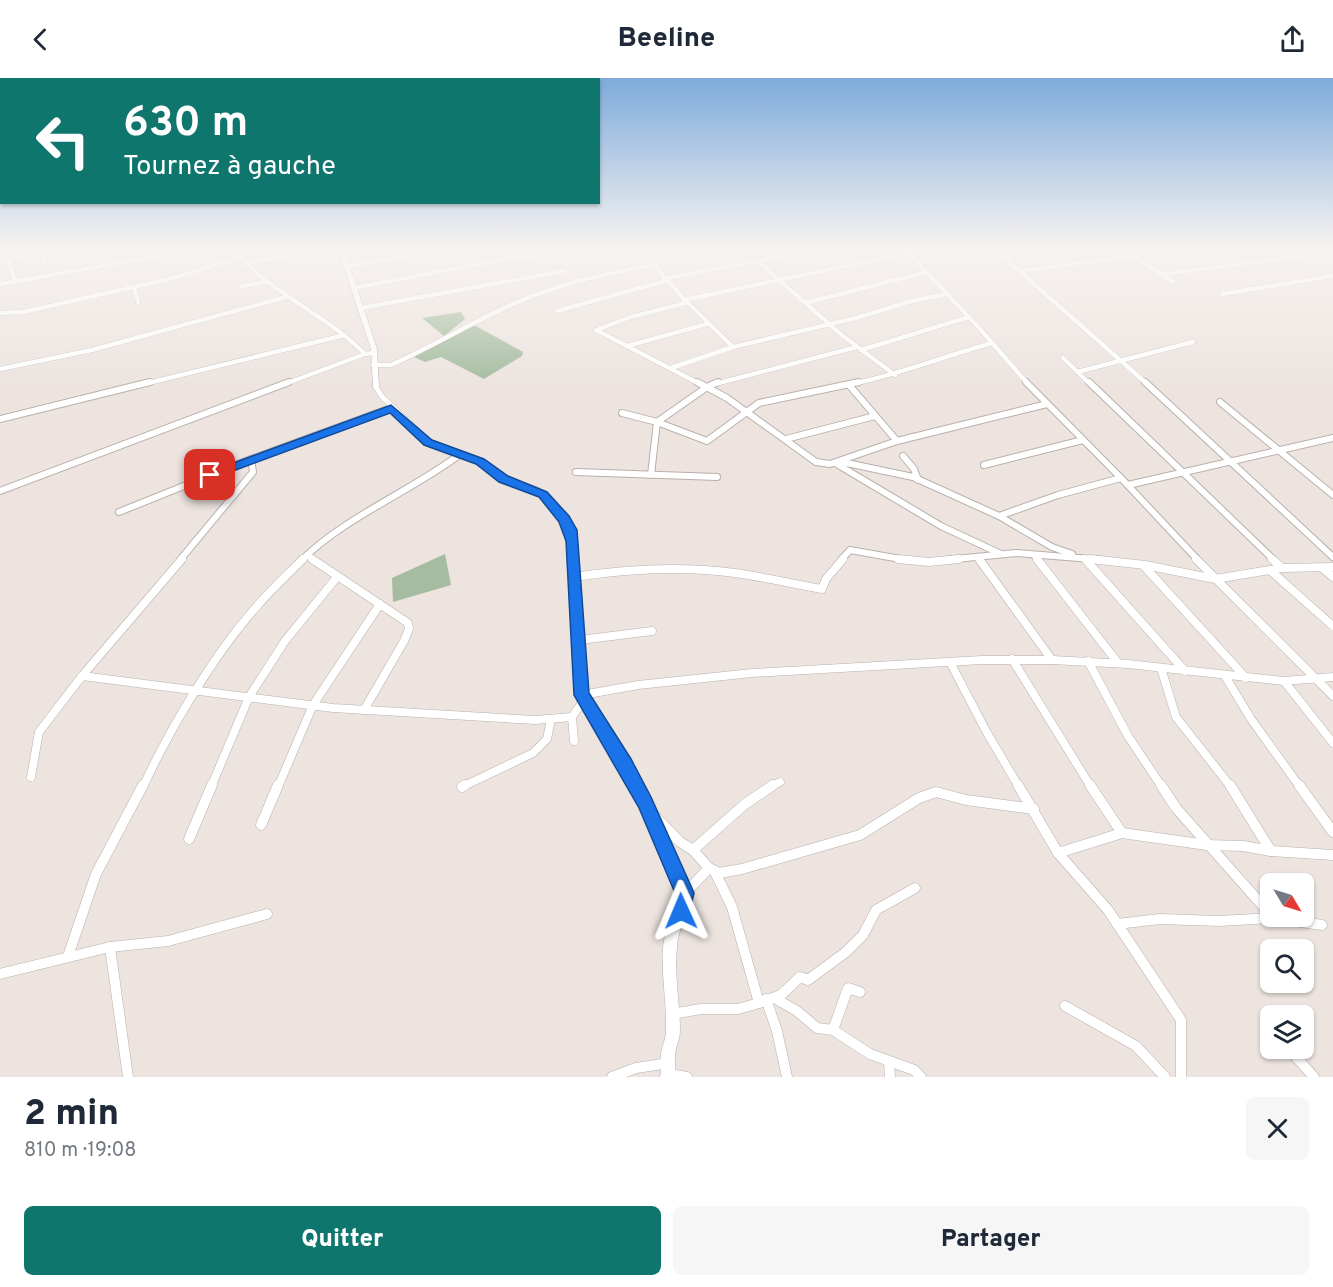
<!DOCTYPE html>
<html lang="fr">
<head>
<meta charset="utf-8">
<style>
  :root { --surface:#fff; --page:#f6f6f7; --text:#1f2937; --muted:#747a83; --accent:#0f766e }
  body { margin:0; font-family:Overpass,sans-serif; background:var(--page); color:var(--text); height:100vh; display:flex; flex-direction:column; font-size:22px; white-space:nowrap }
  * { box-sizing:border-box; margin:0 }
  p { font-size:20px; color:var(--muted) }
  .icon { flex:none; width:33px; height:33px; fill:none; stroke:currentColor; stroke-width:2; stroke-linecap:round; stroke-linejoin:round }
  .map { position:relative; height:999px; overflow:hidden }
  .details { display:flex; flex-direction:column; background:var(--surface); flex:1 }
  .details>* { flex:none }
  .guide { position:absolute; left:0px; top:0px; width:600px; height:126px; box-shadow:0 2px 4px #0004; background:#0f766e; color:#fff; overflow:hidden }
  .needle { width:39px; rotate:128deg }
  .tools { position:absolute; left:1260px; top:795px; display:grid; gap:12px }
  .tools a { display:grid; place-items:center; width:54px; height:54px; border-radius:9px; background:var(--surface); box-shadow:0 2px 4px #0004; font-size:30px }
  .pin { position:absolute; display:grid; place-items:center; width:51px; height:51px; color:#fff; margin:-26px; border-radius:12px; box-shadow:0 3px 9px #0006 }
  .me { position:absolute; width:66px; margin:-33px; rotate:359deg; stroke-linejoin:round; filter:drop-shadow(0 0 4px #0008) }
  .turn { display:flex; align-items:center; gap:21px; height:126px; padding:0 24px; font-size:27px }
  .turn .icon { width:78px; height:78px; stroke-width:2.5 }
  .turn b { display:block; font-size:42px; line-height:51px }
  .round { display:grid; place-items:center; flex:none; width:63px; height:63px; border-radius:9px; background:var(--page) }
  .summary { display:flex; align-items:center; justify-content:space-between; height:102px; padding:0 24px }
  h1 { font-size:36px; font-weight:800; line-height:45px }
  .button { display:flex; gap:12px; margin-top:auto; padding:12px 24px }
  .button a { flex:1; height:69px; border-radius:9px; background:var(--accent); color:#fff; font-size:24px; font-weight:800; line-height:69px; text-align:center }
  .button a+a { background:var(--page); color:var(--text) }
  header { display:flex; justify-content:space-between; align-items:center; height:78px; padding:0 24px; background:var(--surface); font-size:27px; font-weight:800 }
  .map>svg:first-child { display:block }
  .green { fill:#a5bca0 }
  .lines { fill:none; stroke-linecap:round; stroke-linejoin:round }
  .street-far3-casing { stroke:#b9b0ac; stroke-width:5 }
  .street-far2-casing { stroke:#b9b0ac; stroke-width:8 }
  .street-far1-casing { stroke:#b9b0ac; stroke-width:9 }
  .street-casing { stroke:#b9b0ac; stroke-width:11 }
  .secondary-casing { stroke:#b9b0ac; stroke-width:1 }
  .street-far3 { stroke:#fff; stroke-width:4.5 }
  .street-far2 { stroke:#fff; stroke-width:6 }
  .street-far1 { stroke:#fff; stroke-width:8 }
  .street { stroke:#fff; stroke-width:10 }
  .secondary { fill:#fff; fill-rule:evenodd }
  .route { fill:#1a73e8; stroke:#114b97; stroke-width:1.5 }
</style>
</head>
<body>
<header><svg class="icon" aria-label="back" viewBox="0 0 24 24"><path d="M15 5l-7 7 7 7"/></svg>Beeline<svg class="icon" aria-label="share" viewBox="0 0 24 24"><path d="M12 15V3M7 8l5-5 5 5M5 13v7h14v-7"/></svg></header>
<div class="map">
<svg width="1333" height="999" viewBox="0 0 1333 999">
  <rect width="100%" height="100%" fill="#ede4e0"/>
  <g class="green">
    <polygon points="461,234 465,241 444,258 422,240"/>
    <polygon points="474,247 523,274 522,278 484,301 441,279 425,284 414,279"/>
    <polygon points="445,476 451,507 393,524 392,500"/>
  </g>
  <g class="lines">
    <defs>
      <g id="street-far3">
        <polyline points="5,168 15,203"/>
        <path d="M230,168c40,48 93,66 135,108l8,-1"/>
        <polyline points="638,168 684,221 733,269"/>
        <polyline points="902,168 981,252 1028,306"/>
        <polyline points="991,168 1147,306"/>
        <polyline points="1128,168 1140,176"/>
        <polyline points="42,174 44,186"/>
        <polyline points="1133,177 1173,204"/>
        <polyline points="911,178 995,168"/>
        <polyline points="9,181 73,168"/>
        <polyline points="759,184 843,258 895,297"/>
        <polyline points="245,185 351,168"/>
        <polyline points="347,188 470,168"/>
        <polyline points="1021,193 1210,168"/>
        <polyline points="1164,196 1333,174"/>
        <polyline points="664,201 833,168"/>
        <polyline points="0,206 216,168"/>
        <polyline points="242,208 266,204"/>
        <polyline points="134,209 138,224"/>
        <polyline points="354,210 510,180 587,172"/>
        <polyline points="1222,216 1333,198"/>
        <polyline points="683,222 909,175"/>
        <polyline points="805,225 927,194"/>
        <polyline points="361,230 564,193"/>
        <polyline points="557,233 665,203"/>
        <polyline points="0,235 23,234 169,201 239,180"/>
        <polyline points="596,252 700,306"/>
        <polyline points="596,252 631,239 686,225"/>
        <polyline points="627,268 707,246"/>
        <polyline points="861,272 969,239"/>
        <polyline points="1063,280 1090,306"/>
        <path d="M373,287h18c42,-19 82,-43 124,-62 44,-19 91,-30 138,-38"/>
        <polyline points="671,290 733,269 856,240 912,223 948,216"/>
        <polyline points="0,291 92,272 286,219"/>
        <polyline points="1077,294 1193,264"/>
        <polyline points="144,306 345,257"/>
        <polyline points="285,306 365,276"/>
        <polyline points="715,306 857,269"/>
        <path d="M852,306c48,-10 93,-28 140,-41"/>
      </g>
      <g id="street-far2">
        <polyline points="697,304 727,320 816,384 830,386 897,363 1047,326"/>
        <polyline points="1026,304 1121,400 1198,482"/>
        <polyline points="1089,304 1274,482"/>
        <polyline points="1145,304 1333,479"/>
        <polyline points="849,307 897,363"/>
        <polyline points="1220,324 1333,417"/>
        <polyline points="622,335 657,344 707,363 759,325 859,304"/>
        <polyline points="0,341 150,304"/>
        <polyline points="786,361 875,338"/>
        <polyline points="903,378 914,391 918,402"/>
        <polyline points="842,384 913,399 999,438 1052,469 1072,476"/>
        <polyline points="835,385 941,448 1001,476"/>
        <polyline points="984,387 1083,362"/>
        <polyline points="576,394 717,399"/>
        <polyline points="651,397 657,344 707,309 718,304"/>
        <polyline points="1128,407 1333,360"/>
        <polyline points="0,413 289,304"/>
        <polyline points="119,434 251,381"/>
        <polyline points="999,438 1058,417 1121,400"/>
        <polyline points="307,477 314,482"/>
        <polyline points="1034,477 1038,482"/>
        <polyline points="978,479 980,482"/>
        <polyline points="180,482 253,394 251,381 391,330"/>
        <path d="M302,482c40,-41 109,-69 157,-105"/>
        <polyline points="841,482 850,472 906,482"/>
        <polyline points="945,482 1016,475 1104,482"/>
      </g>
      <g id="street-far1">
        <polyline points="312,481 408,545 409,551 404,563 364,632"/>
        <polyline points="898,481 929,484 959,481"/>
        <polyline points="979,481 1052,582"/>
        <polyline points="1037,481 1118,585"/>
        <polyline points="1085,481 1185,593"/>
        <polyline points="1090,481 1145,487 1215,501 1282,490 1333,489"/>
        <polyline points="1196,481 1333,618"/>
        <polyline points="1272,481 1282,490"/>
        <polyline points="1143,487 1246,600"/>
        <polyline points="1322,490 1333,499"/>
        <polyline points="1271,493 1333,548"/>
        <path d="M574,499c52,-8 109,-11 161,-4 29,4 58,11 87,16l4,-10 17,-20"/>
        <polyline points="580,562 652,553"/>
        <polyline points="1012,581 1091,709"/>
        <polyline points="1088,583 1128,658 1162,709"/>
        <polyline points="950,584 986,653 1019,709"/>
        <polyline points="1161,590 1176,639 1231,709"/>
        <polyline points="82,598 333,630 535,642 572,639"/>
        <polyline points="1225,598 1251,641 1300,709"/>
        <polyline points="1284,603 1333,665"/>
        <polyline points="574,663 572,639 581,626 582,617 638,607 752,595 982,582 1052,582 1128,586 1284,603 1333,599"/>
        <polyline points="31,699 39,654 82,598 182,481"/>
        <path d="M143,709c27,-59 72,-134 115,-182 14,-16 30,-31 45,-46"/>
        <polyline points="211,709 249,619 285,563 337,499"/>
        <polyline points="278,709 313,627 380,526"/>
        <polyline points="462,709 533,675 547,661 551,641"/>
        <polyline points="770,709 780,704"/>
      </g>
      <g id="street">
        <polyline points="1018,707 1058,775 1108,832 1181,942 1181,999"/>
        <polyline points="1090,707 1122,755"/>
        <polyline points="1161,707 1176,730 1270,836"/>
        <polyline points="1230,707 1271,773"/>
        <polyline points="1299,707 1333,754"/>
        <polyline points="462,709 465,707"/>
        <polyline points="651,734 680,764 693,772 709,790 719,795 742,791 860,757 919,720 936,714 966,722 1034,731"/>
        <polyline points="261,747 278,707"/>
        <polyline points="189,761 212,707"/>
        <polyline points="693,772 745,726 773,707"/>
        <polyline points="1058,775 1122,755 1207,767 1243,768 1271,773 1333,777"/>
        <polyline points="715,794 732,829 759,925"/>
        <polyline points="685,815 709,790"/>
        <polyline points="1117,846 1160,841 1219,843 1273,840 1322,847"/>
        <polyline points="110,869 128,999"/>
        <polyline points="68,878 96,796 143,707"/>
        <polyline points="0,896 110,869 168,863 267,836"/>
        <polyline points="774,920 797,933 817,950 833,952 870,976 914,992 921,999"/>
        <polyline points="766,921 777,953 787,999"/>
        <polyline points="1065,928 1136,968 1165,999"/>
        <polyline points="672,936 701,931 738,931 759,925 781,917 800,899 808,902 846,874 863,857 876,832 915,810"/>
        <polyline points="833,952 848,910 860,914"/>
        <polyline points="1288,970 1314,999"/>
        <polyline points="889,984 890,999"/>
        <polyline points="669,996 687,999"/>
        <polyline points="612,999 636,990 669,985"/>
      </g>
      <path id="secondary" d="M337,168h6l34,103 2,38 5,8 47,45 52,20 23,17 34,11 20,18 15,23 2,12 10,153 54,88 50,111c-2,19 -13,35 -14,54 -3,28 3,56 3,84 0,8 -4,15 -5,23 -1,8 2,15 -1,23h-14c2,-8 0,-15 1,-23 1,-8 5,-15 5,-23 1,-28 -5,-56 -3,-84 2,-19 13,-35 16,-54l-46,-103 -56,-95 -8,-154 -2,-12 -13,-19 -20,-18 -34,-11 -23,-17 -52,-20 -46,-47 -6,-10 -2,-38z"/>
    </defs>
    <use href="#street-far3" class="street-far3-casing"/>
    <use href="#street-far2" class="street-far2-casing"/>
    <use href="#street-far1" class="street-far1-casing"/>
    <use href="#street" class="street-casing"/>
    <use href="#secondary" class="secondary-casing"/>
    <use href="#street-far3" class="street-far3"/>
    <use href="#street-far2" class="street-far2"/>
    <use href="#street-far1" class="street-far1"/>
    <use href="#street" class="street"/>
    <use href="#secondary" class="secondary"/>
  </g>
  <linearGradient id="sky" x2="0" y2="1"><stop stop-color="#7eabdb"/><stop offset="0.55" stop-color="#f7f3f1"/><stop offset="1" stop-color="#f7f3f1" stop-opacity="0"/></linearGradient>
  <rect width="1333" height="308" fill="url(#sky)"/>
  <polygon class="route" points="391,327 432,362 484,381 508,398 547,414 569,438 577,452 589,615 631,681 651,719 691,808 694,815 688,840 681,843 674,840 671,833 675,815 639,730 574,617 566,463 559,444 539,419 499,404 476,386 424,367 390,335 214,400 206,400 204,397 206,395"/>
</svg>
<div class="tools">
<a><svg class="needle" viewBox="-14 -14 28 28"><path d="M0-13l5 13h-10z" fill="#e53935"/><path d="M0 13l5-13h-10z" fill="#747a83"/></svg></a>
<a><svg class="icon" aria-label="search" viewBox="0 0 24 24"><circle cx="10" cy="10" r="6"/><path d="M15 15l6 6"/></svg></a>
<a><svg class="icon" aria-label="layers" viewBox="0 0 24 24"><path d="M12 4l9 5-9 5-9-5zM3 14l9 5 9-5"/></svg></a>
</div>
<div class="pin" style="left:210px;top:397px;background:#d93025"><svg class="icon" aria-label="arrive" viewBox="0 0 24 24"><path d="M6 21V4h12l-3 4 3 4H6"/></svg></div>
<svg class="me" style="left:681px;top:833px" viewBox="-20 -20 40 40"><path d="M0-17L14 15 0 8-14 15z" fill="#1a73e8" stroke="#fff" stroke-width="4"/></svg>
<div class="guide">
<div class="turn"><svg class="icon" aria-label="left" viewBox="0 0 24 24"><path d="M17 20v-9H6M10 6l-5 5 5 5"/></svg><div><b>630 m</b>Tournez à gauche</div></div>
</div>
</div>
<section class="details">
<div class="summary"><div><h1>2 min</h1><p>810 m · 19:08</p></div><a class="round"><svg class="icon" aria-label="close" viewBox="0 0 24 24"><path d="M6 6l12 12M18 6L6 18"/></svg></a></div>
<div class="button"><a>Quitter</a><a>Partager</a></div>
</section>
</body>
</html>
